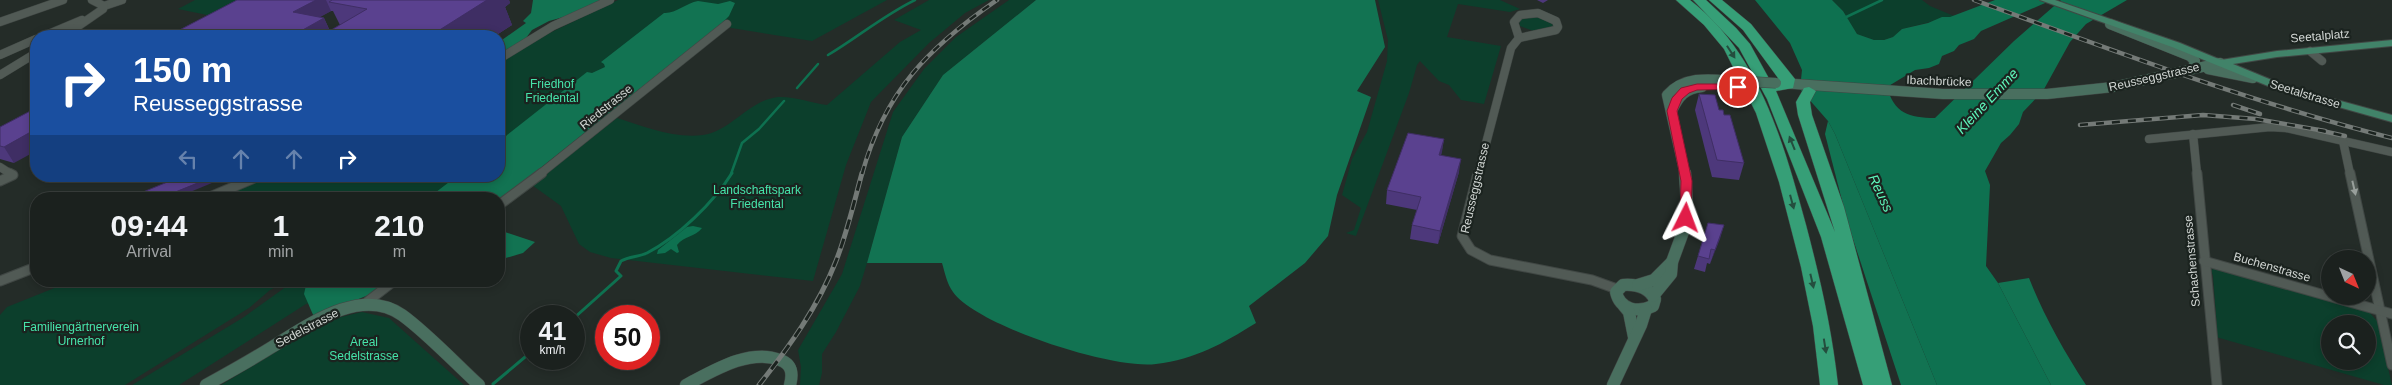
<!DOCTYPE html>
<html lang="en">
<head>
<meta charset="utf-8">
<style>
  :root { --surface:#1b211e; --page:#242927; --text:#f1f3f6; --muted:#a0a3a4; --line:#393e3c }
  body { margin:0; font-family:Arial,sans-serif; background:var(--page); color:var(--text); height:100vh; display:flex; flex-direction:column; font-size:19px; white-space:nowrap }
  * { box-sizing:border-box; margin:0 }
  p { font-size:16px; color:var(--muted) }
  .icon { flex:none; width:28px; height:28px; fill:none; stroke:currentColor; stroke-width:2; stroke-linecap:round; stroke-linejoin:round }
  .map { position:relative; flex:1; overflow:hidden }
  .sheet { position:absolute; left:30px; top:192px; width:475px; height:95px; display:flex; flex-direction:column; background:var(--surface); border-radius:20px; box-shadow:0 2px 8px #0003,0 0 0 1px var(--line) }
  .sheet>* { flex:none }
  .hud { position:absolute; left:30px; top:30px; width:475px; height:152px; border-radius:20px; box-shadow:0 2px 8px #0003,0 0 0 1px var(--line); background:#1a4fa0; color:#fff; overflow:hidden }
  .needle { width:32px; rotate:137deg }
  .controls { position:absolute; left:2321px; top:250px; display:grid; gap:10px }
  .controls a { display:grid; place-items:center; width:55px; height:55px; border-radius:50%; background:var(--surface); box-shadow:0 2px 8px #0003,0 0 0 1px var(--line); font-size:25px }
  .speed { position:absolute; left:520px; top:305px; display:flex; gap:10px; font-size:25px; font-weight:700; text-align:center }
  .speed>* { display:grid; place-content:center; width:65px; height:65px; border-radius:50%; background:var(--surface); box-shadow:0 2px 8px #0003,0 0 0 1px var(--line); line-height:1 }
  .speed small { font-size:12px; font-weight:400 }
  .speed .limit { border:8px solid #d22; background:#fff; color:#111 }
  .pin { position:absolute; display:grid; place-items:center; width:42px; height:42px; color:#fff; margin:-21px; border:2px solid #fff; border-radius:50%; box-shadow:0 1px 5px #0007 }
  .me { position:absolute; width:55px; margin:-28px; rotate:3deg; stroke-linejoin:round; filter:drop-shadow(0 0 4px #0008) }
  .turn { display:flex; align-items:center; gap:18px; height:105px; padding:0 20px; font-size:22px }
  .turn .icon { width:65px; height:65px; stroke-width:2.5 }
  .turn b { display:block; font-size:35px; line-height:42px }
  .lanes { display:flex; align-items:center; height:48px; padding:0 20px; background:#0003; justify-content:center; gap:25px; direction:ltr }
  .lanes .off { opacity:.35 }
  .eta { display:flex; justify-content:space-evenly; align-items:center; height:85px; text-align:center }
  .eta b { font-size:30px; font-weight:700; line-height:35px }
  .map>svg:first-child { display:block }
  .green { fill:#0c3f2c; fill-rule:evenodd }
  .forest { fill:#127352 }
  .water { fill:#0e7150 }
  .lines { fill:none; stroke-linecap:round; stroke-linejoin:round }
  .stream-far1 { stroke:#0e7150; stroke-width:2.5 }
  .stream { stroke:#0e7150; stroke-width:3 }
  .street-far1-casing { stroke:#404744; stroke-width:9 }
  .street-casing { stroke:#404744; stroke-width:11 }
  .secondary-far1-casing { stroke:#404744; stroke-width:11 }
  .secondary-casing { stroke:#404744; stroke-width:13 }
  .primary-casing { stroke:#404744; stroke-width:2 }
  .highway-casing { stroke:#404744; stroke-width:1 }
  .street-far1 { stroke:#515a55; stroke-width:8 }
  .street { stroke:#515a55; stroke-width:9 }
  .secondary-far1 { stroke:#496f5f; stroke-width:10 }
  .secondary { stroke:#496f5f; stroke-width:12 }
  .primary { fill:#418369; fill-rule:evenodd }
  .highway { fill:#369f77; fill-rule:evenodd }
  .rail-far1-casing { stroke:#747a77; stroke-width:4.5 }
  .rail-casing { stroke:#747a77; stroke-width:5 }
  .rail-far1 { stroke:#1b231f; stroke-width:2.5; stroke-dasharray:8; stroke-linecap:butt }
  .rail { stroke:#1b231f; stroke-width:3; stroke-dasharray:10; stroke-linecap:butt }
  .secondary-bridge-casing { stroke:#404744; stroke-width:11; stroke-linecap:butt }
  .secondary-bridge { stroke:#496f5f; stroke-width:10 }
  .wall { fill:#4d387b; fill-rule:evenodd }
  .shaded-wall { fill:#3f2e64 }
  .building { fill:#5a418f; stroke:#3f2e64 }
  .oneway { fill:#244e3e }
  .oneway2 { fill:#989f9b }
  .route { fill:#e11d48; stroke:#92132f }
  .labels { text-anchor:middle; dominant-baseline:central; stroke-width:4.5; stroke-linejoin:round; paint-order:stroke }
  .street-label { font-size:12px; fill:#d2d7d4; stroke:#1b231f }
  .park-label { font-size:12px; fill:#46e4aa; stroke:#1b231f }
  .water-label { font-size:14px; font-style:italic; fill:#5ef6bb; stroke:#1b231f }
</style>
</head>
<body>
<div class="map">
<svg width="2392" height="385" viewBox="0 0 2392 385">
  <rect width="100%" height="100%" fill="#242c28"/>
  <g class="green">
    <polygon points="195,0 242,0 212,16 178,9"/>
    <polygon points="618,0 887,0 812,41 719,26 499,199 215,199 270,176 499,176 499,64 529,43"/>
    <path d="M929,0h60l-24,13 -36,30 -58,59 -25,63 -33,116 -202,-23 -21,-6 -11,-8 -18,-38 -29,-21 85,-67c26,8 57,21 86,17 28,-4 46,-35 75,-38 15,-1 34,6 49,8l73,-63 21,-12 -27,-10z"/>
    <polygon points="1009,0 1036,0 943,75 902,137 867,263 860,286 836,332 822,354 822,373 819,385 800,385 801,367 798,350 842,274 893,112 924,69 956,37"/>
    <polygon points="1378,0 1500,0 1520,9 1510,12 1458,4 1447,37 1501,46 1484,104 1461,100 1449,85 1439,81 1420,61 1417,65 1409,93 1356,236 1346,233 1354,230 1361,208 1342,195 1352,159 1367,132 1387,61 1388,40"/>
    <polygon points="1832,0 1922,0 1930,6 1954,16 1902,29 1893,37 1884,40 1874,40 1857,34 1843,11"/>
    <polygon points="1532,15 1552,21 1553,27 1536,32 1520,26 1519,19"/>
    <path d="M2216,268l153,44 8,9 15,64h-8l-168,-48 -3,-7 4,-2 -4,-52 -2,-6zM2330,324h38v37h-38z"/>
    <polygon points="72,281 286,281 270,290 249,308 125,385 0,385 0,315 7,307"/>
    <polygon points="294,281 388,281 306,304 179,385 132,385 244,317"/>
    <polygon points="362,312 389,318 464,385 221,385 308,332 341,317"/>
  </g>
  <g class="forest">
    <polygon points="533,0 604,0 571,15 549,21 532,30 526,38 499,55 499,42 526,23 523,21 531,13"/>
    <path d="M1036,0h339l10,47 -28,44 14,6 -34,98 -9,41 -23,27 -56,43 7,17c-34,21 -60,36 -100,41 -42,6 -179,-38 -203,-72 -6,-8 -8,-19 -11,-29h-75l35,-126 41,-62z"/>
    <path d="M698,1l20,3 12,-3 5,2 -6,13 -10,10 -220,175v-2h-72l30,-23h42v-31l8,-10 80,-63 5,1 13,-6 -1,-3 -3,-2 63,-49c11,1 22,-10 34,-12z"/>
    <polygon points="1828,121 1835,134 1937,385 1901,385 1848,224 1825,134"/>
    <polygon points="499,230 535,242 523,253 499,260"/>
    <path d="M2029,278c15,38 35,73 57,107h-35l-53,-102z"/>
    <polygon points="307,281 388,281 371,294 314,317 304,294"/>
  </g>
  <g class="water">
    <path d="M1755,0h77l11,11 14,23 17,6h10l9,-3 9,-8 26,-6 14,-6h8l45,-17h57l-71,31 -7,8 -15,6 -5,6 -12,5 -3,8 -10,4 -14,2 -28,17c7,26 22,31 48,31l79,-77 47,-41h66l-41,24 -16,18 -27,49 -20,21 -4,12 -9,11 -9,8 -16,28 5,14 -4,81 12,17 53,102h-114l-102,-251 -7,-13 -28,-32 2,-19 -12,-27z"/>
    <path d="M693,226l9,2c-7,9 -18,8 -25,17l2,7 -2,1 -6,-4 -6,4 -8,1 1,-4 29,-23z"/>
  </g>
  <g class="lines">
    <g class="stream-far1">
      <polyline points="1842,19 1882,0"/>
      <path d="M828,55c30,-18 56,-40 87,-55"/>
      <polyline points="797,88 818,64"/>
      <polyline points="731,174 742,143 759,129 784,101"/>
    </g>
    <g class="stream">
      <path d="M574,318l47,-42 -5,-5 5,-10c8,-5 18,-4 26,-8 31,-16 67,-51 85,-80"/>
      <polyline points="493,384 531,352"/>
    </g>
    <defs>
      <g id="street-far1">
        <polyline points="104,6 122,0"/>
        <polygon points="1538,13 1556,21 1558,27 1556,30 1519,38 1514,22 1520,15"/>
        <polyline points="0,22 63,0"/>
        <polyline points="44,36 82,20"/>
        <polyline points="64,36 103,9 104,6 92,0"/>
        <polyline points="2310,51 2322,61"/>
        <polyline points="0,55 36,39"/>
        <polyline points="499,59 553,26 610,0"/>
        <polyline points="0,75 36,53"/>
        <polyline points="2193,134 2197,174"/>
        <polyline points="2149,139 2270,127 2286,128 2392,152"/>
        <polyline points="2343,141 2350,174"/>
        <polyline points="0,167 11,174"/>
        <polyline points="540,174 727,24"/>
        <polyline points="1478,174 1511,48 1519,38"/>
      </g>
      <g id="street">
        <polyline points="1478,173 1462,236 1471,250 1490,260 1592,280 1617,289"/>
        <polyline points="2197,173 2217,385"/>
        <polyline points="2350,173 2392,365"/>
        <polyline points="0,181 13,175 9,173"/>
        <polyline points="205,199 259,176"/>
        <polyline points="499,205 542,173"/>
        <polyline points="2204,261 2392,314"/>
        <polyline points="0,281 36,267"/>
        <polyline points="363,305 394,281"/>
      </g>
      <g id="secondary-far1">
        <polyline points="2110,24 2190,56 2195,61 2193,68"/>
        <polyline points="2208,69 2253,78"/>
        <polyline points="1780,83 1943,94 2047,94 2113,87 2220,63"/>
        <path d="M1672,111c7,-15 13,-22 30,-24"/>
        <path d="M1685,174l-18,-79c18,-20 44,-16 68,-14"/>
      </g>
      <g id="secondary">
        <path d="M1623,285c13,-1 25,2 32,14l-2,7c-15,7 -33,4 -37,-14z"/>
        <polyline points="1638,285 1654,280 1672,262"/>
        <polyline points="1653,296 1671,274 1672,262 1683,232 1687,205 1685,173"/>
        <polyline points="1624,306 1629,312 1634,337"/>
        <path d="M206,385c22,-12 45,-25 66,-38 36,-22 89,-61 130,-32 25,18 54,49 77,70"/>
        <path d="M686,385c27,-14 63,-37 94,-25 12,4 13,14 10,25"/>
        <polyline points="1613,385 1641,325 1646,309"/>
      </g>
      <polygon id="primary" points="2040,0 2055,0 2180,43 2221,60 2277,51 2392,40 2392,46 2277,57 2233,64 2286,86 2392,115 2392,122 2278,90 2172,47"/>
      <g id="highway">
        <path d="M1676,0h14c69,53 94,144 116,225 14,53 26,105 32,160h-18l-7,-59 -12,-59 -22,-85 -23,-69 -32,-64 -20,-24z"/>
        <polygon points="1693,0 1706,0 1736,28 1750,44 1772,84 1781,82 1743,30 1709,0 1722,0 1751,24 1795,79 1793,88 1776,91 1835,232 1798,115 1796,102 1804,88 1809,87 1816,91 1810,102 1812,115 1844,207 1892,385 1863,385 1821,237 1767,99 1739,48"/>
      </g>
    </defs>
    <use href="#street-far1" class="street-far1-casing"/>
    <use href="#street" class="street-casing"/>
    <use href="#secondary-far1" class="secondary-far1-casing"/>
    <use href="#secondary" class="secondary-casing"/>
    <use href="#primary" class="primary-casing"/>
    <use href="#highway" class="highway-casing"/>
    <use href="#street-far1" class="street-far1"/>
    <use href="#street" class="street"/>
    <use href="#secondary-far1" class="secondary-far1"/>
    <use href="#secondary" class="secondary"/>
    <use href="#primary" class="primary"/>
    <use href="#highway" class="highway"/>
    <defs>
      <g id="rail-far1">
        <path d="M1974,0c138,50 275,102 418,138"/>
        <polyline points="2233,105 2260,114"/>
        <polyline points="2080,125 2203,115 2256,119 2325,131"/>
        <polyline points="2318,130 2345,136"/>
        <path d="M862,174c23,-83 66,-126 135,-174"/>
      </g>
      <path id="rail" d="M759,385c30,-38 59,-78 77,-124 11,-28 18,-59 26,-88"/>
    </defs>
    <use href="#rail-far1" class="rail-far1-casing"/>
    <use href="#rail" class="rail-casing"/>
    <use href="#rail-far1" class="rail-far1"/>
    <use href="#rail" class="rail"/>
    <defs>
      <polyline id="secondary-bridge" points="1735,81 1776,83"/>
    </defs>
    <use href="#secondary-bridge" class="secondary-bridge-casing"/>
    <use href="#secondary-bridge" class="secondary-bridge"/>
  </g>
  <g class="wall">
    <path d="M237,0h272l1,3 -5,4 7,18 -17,11h-327zM331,11h2l7,14 -10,6 -6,-13 -5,-1z"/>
    <polygon points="1537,0 1548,0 1543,3"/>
    <polygon points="1699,94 1724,115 1744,163 1739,180 1712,177 1695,110"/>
    <polygon points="0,127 14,163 0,159"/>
    <polygon points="1444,139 1441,155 1459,172 1438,244 1410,239 1412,225 1417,210 1386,204 1387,190"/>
    <polygon points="1708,223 1724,225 1710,264 1707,263 1705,272 1694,269"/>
  </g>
  <g class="shaded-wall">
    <polygon points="316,0 326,0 331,11 301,28 293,12"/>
    <polygon points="477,0 509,0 510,3 505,7 512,25 495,36 430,36"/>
    <polygon points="324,18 331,34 326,33 328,36 292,36"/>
    <polygon points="36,129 36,151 14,163 4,147"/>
    <polygon points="1444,139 1442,152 1437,168 1439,155"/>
    <polygon points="1461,159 1459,172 1438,244 1440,231"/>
    <polygon points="215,176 229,176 173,199 158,199"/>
    <polygon points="1724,225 1720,239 1710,264 1715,250"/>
  </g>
  <g class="building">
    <polygon points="237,0 316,0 293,12 324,18 292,36 168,36"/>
    <polygon points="332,0 487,0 430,36 410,36 396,34 392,36 339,36 340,36 326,33 367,9 329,2"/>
    <polygon points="1699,94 1715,95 1719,110 1723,110 1724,115 1730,115 1744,163 1717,160"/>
    <polygon points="36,108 36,129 4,147 0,146 0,127"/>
    <polygon points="1408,133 1444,139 1439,155 1461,159 1440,231 1412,225 1421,197 1387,190"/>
    <polygon points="182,176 215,176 158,199 126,199"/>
    <polygon points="1708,223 1724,225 1715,250 1711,249 1709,259 1698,256"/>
  </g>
  <defs><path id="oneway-solid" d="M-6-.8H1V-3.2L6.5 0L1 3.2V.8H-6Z" transform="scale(1.25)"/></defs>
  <g class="oneway">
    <use href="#oneway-solid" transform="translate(1731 52) rotate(57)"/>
    <use href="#oneway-solid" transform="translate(1792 143) rotate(-112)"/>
    <use href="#oneway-solid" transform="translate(1792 202) rotate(75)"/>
    <use href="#oneway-solid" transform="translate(1812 281) rotate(77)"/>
    <use href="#oneway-solid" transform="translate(1825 346) rotate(81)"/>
  </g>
  <use class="oneway2" href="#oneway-solid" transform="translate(2354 188) rotate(77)"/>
  <polygon class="route" points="1738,84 1742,85 1742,89 1697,90 1689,93 1682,99 1677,111 1692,181 1691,218 1686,221 1681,220 1680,218 1681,181 1667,111 1672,98 1681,88 1697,84"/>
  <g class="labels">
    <g class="street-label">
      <text transform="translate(2320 36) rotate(-5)">Seetalplatz</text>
      <text transform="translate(2154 77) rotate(-13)">Reusseggstrasse</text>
      <text transform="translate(1939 81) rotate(2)">Ibachbrücke</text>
      <text transform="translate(2305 94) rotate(17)">Seetalstrasse</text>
      <text transform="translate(606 107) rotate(-39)">Riedstrasse</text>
      <text transform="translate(1475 188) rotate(-77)">Reusseggstrasse</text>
      <text transform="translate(2192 261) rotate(-95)">Schachenstrasse</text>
      <text transform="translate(2272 267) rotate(16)">Buchenstrasse</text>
      <text transform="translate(307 328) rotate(-28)">Sedelstrasse</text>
    </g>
    <g class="park-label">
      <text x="552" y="84">Friedhof<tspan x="552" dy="14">Friedental</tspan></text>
      <text x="757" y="190">Landschaftspark<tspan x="757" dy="14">Friedental</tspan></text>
      <text x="81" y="327">Familiengärtnerverein<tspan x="81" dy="14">Urnerhof</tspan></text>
      <text x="364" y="342">Areal<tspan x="364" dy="14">Sedelstrasse</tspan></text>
    </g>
    <g class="water-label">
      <text transform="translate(1987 101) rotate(-47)">Kleine Emme</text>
      <text transform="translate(1881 193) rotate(65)">Reuss</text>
    </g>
  </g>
</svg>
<div class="controls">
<a><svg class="needle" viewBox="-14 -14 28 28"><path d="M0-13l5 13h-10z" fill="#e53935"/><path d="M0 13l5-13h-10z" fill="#a0a3a4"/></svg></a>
<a><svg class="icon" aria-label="search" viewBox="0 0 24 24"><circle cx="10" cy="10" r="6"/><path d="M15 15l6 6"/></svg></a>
</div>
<div class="speed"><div>41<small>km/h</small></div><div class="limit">50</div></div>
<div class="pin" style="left:1738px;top:87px;background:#d93025"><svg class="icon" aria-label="arrive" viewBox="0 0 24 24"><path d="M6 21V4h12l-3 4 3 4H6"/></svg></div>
<svg class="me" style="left:1686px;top:218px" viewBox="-20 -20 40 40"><path d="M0-17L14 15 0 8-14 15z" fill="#e11d48" stroke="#fff" stroke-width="4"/></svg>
<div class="hud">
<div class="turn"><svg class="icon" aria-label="right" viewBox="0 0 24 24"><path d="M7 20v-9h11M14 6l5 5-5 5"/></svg><div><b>150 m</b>Reusseggstrasse</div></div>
<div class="lanes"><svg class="icon off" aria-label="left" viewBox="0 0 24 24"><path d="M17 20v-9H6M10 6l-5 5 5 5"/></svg><svg class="icon off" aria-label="ahead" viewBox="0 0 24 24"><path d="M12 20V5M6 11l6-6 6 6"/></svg><svg class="icon off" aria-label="ahead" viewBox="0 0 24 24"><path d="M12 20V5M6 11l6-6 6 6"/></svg><svg class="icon" aria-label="right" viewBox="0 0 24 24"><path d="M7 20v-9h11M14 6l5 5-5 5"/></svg></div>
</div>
<section class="sheet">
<div class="eta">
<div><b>09:44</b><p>Arrival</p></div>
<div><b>1</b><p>min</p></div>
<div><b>210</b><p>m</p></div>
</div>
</section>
</div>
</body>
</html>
